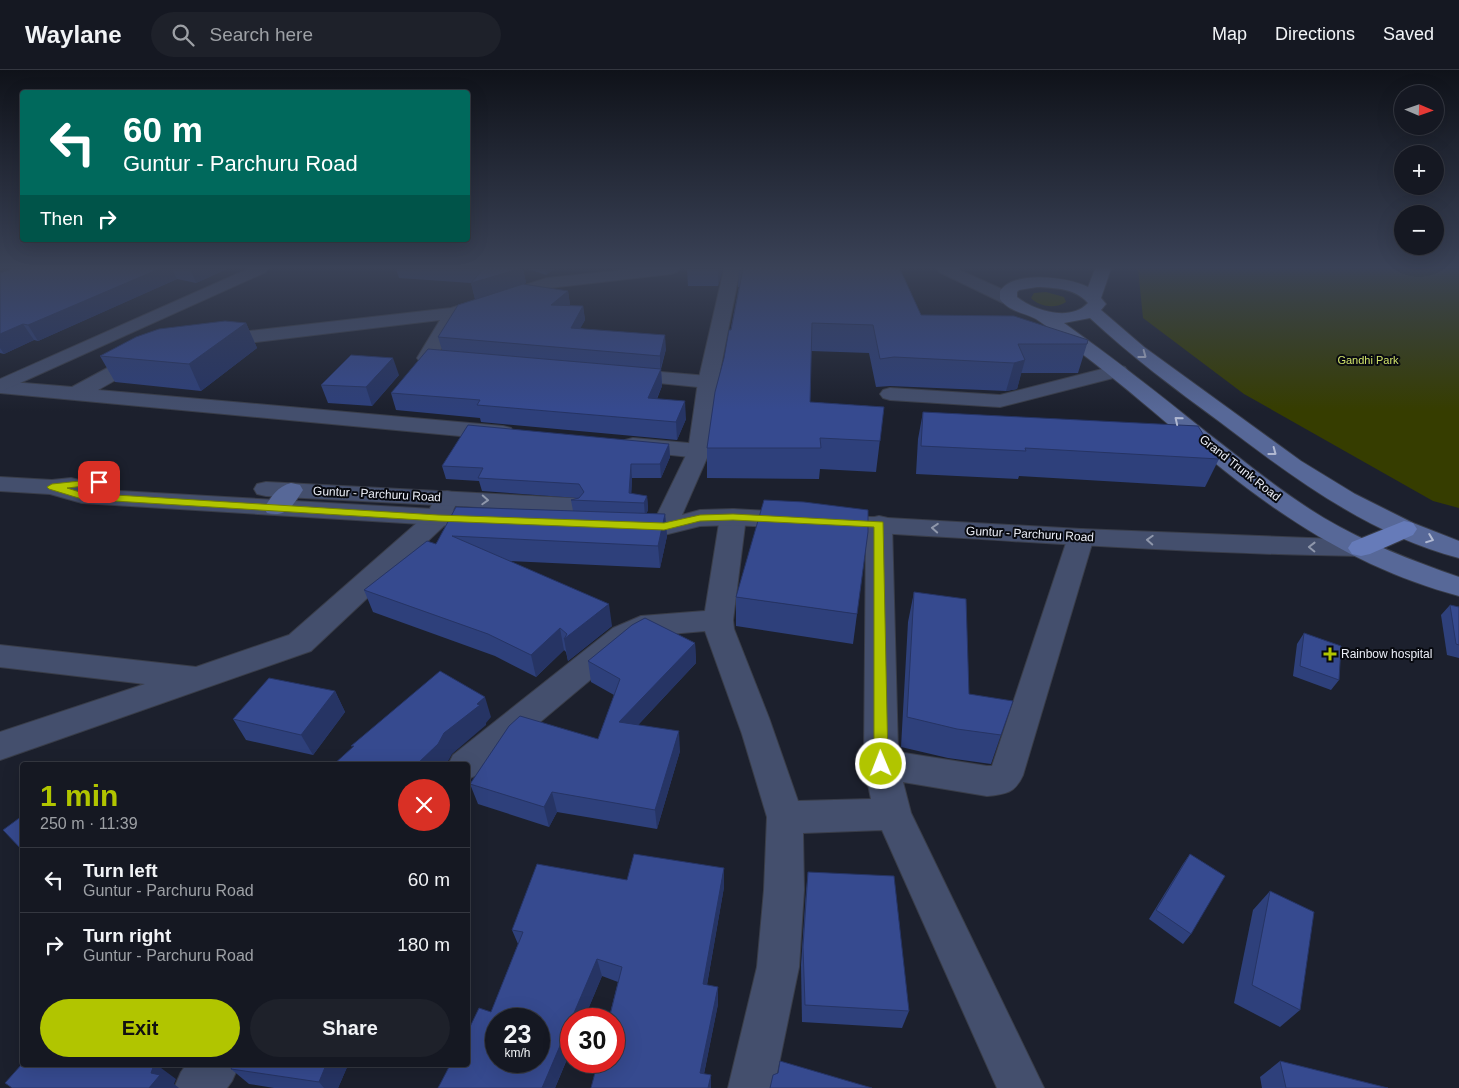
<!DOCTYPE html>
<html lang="en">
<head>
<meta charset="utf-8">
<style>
  :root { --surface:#151822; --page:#1e212a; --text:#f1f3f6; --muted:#9da0a5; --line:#343740; --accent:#b1c500 }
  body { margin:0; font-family:Arial,sans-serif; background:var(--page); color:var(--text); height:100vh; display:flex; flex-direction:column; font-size:19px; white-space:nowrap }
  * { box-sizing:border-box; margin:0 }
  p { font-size:16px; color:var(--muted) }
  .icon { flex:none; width:28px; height:28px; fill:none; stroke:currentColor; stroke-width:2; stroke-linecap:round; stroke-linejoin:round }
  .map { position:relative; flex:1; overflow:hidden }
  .details { position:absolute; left:20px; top:692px; width:450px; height:305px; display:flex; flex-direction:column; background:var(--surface); border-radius:5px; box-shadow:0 5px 20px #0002,0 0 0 1px var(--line) }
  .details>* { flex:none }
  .top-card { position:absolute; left:20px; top:20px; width:450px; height:152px; border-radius:5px; box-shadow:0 5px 20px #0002,0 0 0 1px var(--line); background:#00695c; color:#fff; overflow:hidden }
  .needle { width:32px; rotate:92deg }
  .buttons { position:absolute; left:1394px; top:15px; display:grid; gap:10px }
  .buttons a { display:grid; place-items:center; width:50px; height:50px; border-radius:50%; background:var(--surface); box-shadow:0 5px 20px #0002,0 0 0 1px var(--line); font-size:25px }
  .speed { position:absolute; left:485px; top:938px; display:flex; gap:10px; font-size:25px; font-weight:700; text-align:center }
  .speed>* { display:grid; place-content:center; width:65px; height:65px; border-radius:50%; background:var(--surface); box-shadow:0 5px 20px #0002,0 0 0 1px var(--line); line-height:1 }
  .speed small { font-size:12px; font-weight:400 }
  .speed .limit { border:8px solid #d22; background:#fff; color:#111 }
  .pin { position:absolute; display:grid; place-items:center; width:42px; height:42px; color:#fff; margin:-21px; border-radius:10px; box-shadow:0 2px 8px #0006 }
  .me { position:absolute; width:55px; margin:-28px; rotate:359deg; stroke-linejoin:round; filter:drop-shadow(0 0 4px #0008) }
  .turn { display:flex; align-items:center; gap:18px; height:105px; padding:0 20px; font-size:22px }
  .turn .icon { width:65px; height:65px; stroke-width:2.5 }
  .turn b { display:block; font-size:35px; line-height:42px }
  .then { display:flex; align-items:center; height:48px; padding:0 20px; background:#0003; gap:10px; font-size:19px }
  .round { display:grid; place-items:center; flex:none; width:52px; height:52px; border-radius:26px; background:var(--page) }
  .overview { display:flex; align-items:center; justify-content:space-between; height:85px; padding:0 20px }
  h1 { font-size:30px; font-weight:700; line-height:38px; color:var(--accent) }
  .button { display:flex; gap:10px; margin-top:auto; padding:10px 20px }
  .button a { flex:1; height:58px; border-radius:30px; background:var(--accent); color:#111; font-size:20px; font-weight:700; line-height:58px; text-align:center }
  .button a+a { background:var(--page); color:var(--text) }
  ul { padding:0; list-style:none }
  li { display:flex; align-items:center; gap:15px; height:65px; padding:0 20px; border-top:1px solid var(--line) }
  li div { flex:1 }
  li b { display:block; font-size:19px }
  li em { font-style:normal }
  header { display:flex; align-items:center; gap:30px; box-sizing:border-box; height:70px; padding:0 25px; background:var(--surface); border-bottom:1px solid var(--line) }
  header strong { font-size:24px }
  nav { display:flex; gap:28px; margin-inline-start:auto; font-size:18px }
  .search { width:350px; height:45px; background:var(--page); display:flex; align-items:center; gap:12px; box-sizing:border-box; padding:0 18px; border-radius:28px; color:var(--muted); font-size:19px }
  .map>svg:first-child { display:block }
  .green { fill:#363d00 }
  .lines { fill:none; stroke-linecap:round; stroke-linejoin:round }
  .minor-casing { stroke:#393d49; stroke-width:2 }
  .tertiary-casing { stroke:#393d49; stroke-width:2 }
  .secondary-casing { stroke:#393d49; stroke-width:2 }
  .primary-casing { stroke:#393d49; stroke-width:2 }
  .minor { fill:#444f6d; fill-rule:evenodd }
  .tertiary { fill:#444f6d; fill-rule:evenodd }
  .secondary { fill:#576898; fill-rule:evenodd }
  .primary { fill:#667bb9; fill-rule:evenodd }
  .wall { fill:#2e407b }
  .shaded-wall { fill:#263464 }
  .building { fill:#364a8f; stroke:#263464; fill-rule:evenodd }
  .oneway { stroke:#b0b8d1 }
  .oneway2 { stroke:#8f97ab }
  .route { fill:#b1c500; stroke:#738000 }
  .poi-dot { fill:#b1c500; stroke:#080a10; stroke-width:2 }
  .labels { text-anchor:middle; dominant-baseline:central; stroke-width:4; stroke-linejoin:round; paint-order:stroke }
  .far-park-label { font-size:11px; fill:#d1e36b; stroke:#080a10 }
  .street-label { font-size:12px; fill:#ebeef7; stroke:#080a10 }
  .poi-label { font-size:12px; fill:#ebeef7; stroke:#080a10; text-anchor:start }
</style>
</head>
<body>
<header>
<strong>Waylane</strong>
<div class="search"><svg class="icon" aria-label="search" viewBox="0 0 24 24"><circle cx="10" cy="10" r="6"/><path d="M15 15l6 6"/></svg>Search here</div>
<nav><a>Map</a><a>Directions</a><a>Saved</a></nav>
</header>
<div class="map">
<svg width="1459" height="1018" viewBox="0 0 1459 1018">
  <rect width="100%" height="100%" fill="#1c202d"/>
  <g class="green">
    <polygon points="1138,199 1459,199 1459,438 1433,431 1244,324 1143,248"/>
    <path d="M1046,222l18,5 2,5c-10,7 -27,5 -35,-4l3,-5z"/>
  </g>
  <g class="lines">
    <defs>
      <g id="minor">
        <path d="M633,199h46l-2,3 -6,2 -122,14 -89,29 -21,36 21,3 3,4 -3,4c-12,3 -28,1 -40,-2l-3,-4 23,-38 -225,27 -7,-2 -2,-4 2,-4 7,-2 236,-27 96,-30z"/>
        <polygon points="144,280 151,282 154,286 151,290 98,320 503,356 511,358 514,363 511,368 503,370 0,323 0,311 72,317 137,282"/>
        <polygon points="1118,295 1125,297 1128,301 1125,305 1000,337 890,330 883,328 880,324 883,320 890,318 1000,325"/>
        <polygon points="626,299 708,306 715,308 718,312 715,316 708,318 619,309 616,305 619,301"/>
        <polygon points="633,368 699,374 707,376 710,381 707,386 699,388 625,380 622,375 625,370"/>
        <polygon points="447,421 456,423 459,428 447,453 311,581 0,690 0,662 145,614 0,597 0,575 196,597 289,565 427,444 438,423"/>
        <path d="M733,439l9,3 4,5 -13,103 1,9 35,89 29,83 73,-2 -7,-35 2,-240 4,-6 9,-2 9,2 4,6 6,228 89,14h5l76,-229 4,-6 9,-2 9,2 4,6 -71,238c-8,18 -17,19 -36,21l-84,-14 8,31 133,275h-47l-115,-258 -79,3 1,57 -5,77 -25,121h-46l29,-121 7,-77 3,-73 -25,-83 -37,-103 -58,5 -14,8 -156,131 -9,4v-14h-20l5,-10 160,-127 28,-12 64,-5 15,-94 4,-5z"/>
        <polygon points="186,995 239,995 232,1011 227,1018 174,1018 181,1002"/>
      </g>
      <g id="tertiary">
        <polygon points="248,199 268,199 266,202 0,322 0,309"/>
        <path d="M724,199h16l-22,113 -8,69 -28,64 18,-5 33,-1 348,20 280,11 9,2 4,6 -4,6 -9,2c-210,-3 -419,-21 -628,-31l-33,1 -36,9 -44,-4 -4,-6 4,-6 9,-2 26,2 33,-68 10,-69z"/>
        <polygon points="937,199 957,199 1015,225 1018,229 1015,233 1003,233 939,202"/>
        <polygon points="0,407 52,410 71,408 79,410 83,415 81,418 84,419 486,442 495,444 499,450 495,456 486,458 82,433 50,424 0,421"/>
        <polygon points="266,412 610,430 619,432 622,437 619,442 610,444 266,426 257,424 254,419 257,414"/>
      </g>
      <g id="secondary">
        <path d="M1095,199h16l-10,29 5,6 -5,6 43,37 157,114 54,33 58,29 46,18v17c-89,-23 -167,-81 -239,-136 -45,-33 -89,-66 -130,-104l-26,5c48,34 95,71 141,108 39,30 77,62 119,87 42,25 89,43 135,59v19c-60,-16 -119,-44 -171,-79 -73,-48 -137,-111 -207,-164 -15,-11 -29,-24 -45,-34 -12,-7 -27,-7 -36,-20v-8c14,-21 68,-14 88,-4zM1037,217c18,1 38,1 51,16 -18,19 -53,8 -71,-6v-5l2,-2z"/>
        <path d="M291,413l9,2 3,5c-10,15 -16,28 -36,23l-3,-5c7,-11 14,-22 27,-25z"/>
      </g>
      <polygon id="primary" points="1404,451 1413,453 1417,459 1413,465 1370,484 1361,486 1352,484 1348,478 1352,472"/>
    </defs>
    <use href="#minor" class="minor-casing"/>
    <use href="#tertiary" class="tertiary-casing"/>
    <use href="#secondary" class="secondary-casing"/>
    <use href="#primary" class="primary-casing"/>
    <use href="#minor" class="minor"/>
    <use href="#tertiary" class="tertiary"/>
    <use href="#secondary" class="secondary"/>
    <use href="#primary" class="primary"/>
  </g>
  <g class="wall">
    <polygon points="12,199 227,199 196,213 177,209 38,271 34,270 4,284 0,283 0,203"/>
    <polygon points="396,199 523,199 526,213 475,229 471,213 399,208"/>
    <polygon points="528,199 554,199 546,205"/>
    <polygon points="687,199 723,199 718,216 688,216"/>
    <polygon points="739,199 902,199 901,201 921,245 1087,274 1078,303 1021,303 1017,319 1006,321 890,316 876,317 869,283 811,281 810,332 884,337 876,402 820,399 819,409 707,408 707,378 739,217 738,217"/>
    <polygon points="568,221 570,235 569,236 583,236 585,250 580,258 666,279 661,299 662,316 657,329 686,349 677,370 481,352 480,348 396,340 391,323 442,280 438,267"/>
    <polygon points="246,253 257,278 201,321 115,312 100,286"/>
    <polygon points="399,305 372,336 328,333 321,315"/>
    <polygon points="923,342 1219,389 1205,417 1019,406 1018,409 916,404 918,369"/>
    <polygon points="669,374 670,387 661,408 632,408 631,424 647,426 648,440 646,444 665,444 667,466 660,498 509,491 612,556 568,591 566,582 564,580 536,607 495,586 373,542 364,520 436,474 456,437 573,441 571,430 578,428 482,421 479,411 446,409 442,396"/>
    <polygon points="914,522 969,624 1001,665 991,694 948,688 901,677 908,552"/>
    <polygon points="736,527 857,544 853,574 736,556"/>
    <polygon points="1450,535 1459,537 1459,588 1447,585 1441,545"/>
    <polygon points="1304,563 1339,610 1331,620 1293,606 1297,574"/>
    <polygon points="695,573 696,593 638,655 680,681 657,759 557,742 549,757 478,734 470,714 598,669 614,625 591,612 588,591"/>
    <polygon points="335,621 345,642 313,685 246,670 233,649"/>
    <polygon points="1190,784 1191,864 1183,874 1149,849 1183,794"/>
    <polygon points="808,802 909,941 902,958 802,952 801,895 806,822"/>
    <polygon points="627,810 724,817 707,915 718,934 704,1004 711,1005 711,1018 591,1018 618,912 602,906 555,1018 438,1018 491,942 518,874 512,860"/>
    <polygon points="1270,821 1300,940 1280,957 1234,933 1253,840"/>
    <polygon points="1280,991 1388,1018 1262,1018 1260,1007"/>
    <polygon points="233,995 348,995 338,1018 274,1018 249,1014 231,999"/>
  </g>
  <g class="shaded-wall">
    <polygon points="159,199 172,199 177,209 38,271 28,255"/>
    <polygon points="190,199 227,199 196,213"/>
    <polygon points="519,199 523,199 526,213 475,229 471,213"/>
    <polygon points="545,199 554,199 546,205"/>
    <polygon points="718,199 723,199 718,216"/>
    <polygon points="568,221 570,235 553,248 551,235"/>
    <polygon points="583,236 585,250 573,272 571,258"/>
    <polygon points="246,253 257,278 201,321 189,294"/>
    <polygon points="23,254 34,270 4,284 0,278 0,264"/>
    <polygon points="665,265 666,279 660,300 661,299 662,316 649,346 648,328 660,300 660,286"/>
    <polygon points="393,288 399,305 372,336 366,317"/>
    <polygon points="1025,290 1017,319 1006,321 1014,293"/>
    <polygon points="685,331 686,349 677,370 676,352"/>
    <polygon points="669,374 670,387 661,408 660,394"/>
    <polygon points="631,394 632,408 631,432 629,423"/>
    <polygon points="647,426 648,440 645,447 644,433"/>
    <polygon points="665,444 667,466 660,498 658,476"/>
    <polygon points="609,534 612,556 568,591 564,569"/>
    <polygon points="560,558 564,580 536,607 531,585"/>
    <polygon points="695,573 696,593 622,672 619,652"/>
    <polygon points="335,621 345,642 313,685 301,665"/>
    <polygon points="485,627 491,647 486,653 486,655 452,684 446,695 416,695 444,663"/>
    <polygon points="679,661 680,681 657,759 655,740"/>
    <polygon points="552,722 557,742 549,757 544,737"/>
    <polygon points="724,798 724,817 704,931 703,914"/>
    <polygon points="597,889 602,906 584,949 571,949"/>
    <polygon points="718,917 718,934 701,1018 700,1003"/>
    <polygon points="571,949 571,979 555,1018 542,1018"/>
    <polygon points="154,995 157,995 176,1009 174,1014 179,1018 149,1018 151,1003"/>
    <polygon points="326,995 348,995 338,1018 324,1018 319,1012"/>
    <polygon points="711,1005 711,1018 708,1018"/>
  </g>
  <g class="building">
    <polygon points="12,199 159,199 28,255 23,254 0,264 0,203"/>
    <polygon points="480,199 519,199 471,213 483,199"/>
    <polygon points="743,199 900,199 921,245 1014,246 1088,270 1087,274 1018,274 1025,290 1014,293 894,287 880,289 873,255 812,253 810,332 884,337 880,371 820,368 821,378 707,378 715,322 724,288 729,260 731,260"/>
    <polygon points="523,214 568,221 551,235 583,236 571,258 665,265 660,286 438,267 458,235"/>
    <polygon points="225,251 246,253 189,294 100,286 136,267 159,259"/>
    <polygon points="428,279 661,299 648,328 685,331 676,352 477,335 480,330 391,323"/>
    <polygon points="351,285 393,288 366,317 321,315"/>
    <polygon points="923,342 1198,356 1219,389 1025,378 1026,381 921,376"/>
    <polygon points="468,355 669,374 660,394 631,394 629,423 647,426 644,433 571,430 579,428 584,422 579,414 478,408 483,398 442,396"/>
    <polygon points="764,430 804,432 868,440 868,462 857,544 736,527"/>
    <polygon points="456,437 665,444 658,476 452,466 609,534 564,569 567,564 560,558 531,585 488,564 364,520 427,471 436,474"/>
    <polygon points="914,522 966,529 969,624 1013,631 1001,665 957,659 907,647"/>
    <polygon points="1450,535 1459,537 1459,575 1456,574"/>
    <polygon points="645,548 695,573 619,652 679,661 655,740 552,722 544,737 470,714 509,656 520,646 598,669 620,609 588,591 632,555"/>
    <polygon points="1304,563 1341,576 1339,610 1300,596"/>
    <polygon points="440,601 485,627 477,634 480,635 444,663 438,674 416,695 333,695 354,676 351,676"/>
    <polygon points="269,608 335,621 301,665 233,649"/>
    <polygon points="22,746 22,780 3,760"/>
    <path d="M634,784l90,14 -21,116 15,3 -18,86 11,2 -3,13h-117l7,-27h16v-42h-5l13,-52 -25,-8 -55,129h-104l12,-23h18v-34l11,-23 12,4 32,-80 -11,-2 25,-66 90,16zM496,949h43v42h-43z"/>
    <polygon points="1190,784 1225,806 1191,864 1156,840"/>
    <polygon points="808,802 894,806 909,941 805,935 803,877"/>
    <polygon points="1270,821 1314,842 1300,940 1252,915"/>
    <polygon points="780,991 872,1018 770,1018 773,1005 778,1003"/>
    <polygon points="1280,991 1388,1018 1286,1018"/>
    <polygon points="22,994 22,995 154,995 151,1003 160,1005 149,1018 12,1018 5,1013"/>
    <polygon points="233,995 326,995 319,1012 231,999"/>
  </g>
  <defs><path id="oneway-chevron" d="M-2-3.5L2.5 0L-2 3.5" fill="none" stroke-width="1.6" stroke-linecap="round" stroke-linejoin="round" transform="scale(1.25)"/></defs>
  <g class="oneway">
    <use href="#oneway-chevron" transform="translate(1143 285) rotate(37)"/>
    <use href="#oneway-chevron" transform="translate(1178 350) rotate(-141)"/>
    <use href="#oneway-chevron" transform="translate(1273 382) rotate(37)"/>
    <use href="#oneway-chevron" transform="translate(1430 469) rotate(21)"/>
  </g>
  <g class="oneway2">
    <use href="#oneway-chevron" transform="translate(485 430) rotate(3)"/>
    <use href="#oneway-chevron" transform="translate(935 458) rotate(-176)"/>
    <use href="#oneway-chevron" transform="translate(1150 470) rotate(-177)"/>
    <use href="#oneway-chevron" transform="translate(1312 477) rotate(-179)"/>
  </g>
  <linearGradient id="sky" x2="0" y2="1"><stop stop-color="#0f1219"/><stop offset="0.58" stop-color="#3a4257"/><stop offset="1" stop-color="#3a4257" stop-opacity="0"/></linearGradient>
  <rect width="1459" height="341" fill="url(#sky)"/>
  <polygon class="route" points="99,409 104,412 103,414 67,418 83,423 438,445 664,453 700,445 733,444 883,452 888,694 886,699 881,700 876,699 874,694 874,457 733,450 700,451 664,460 438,451 82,429 49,419 47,417 52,414"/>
  <path class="poi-dot" d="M1327.5 576.5h5v5h5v5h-5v5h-5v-5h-5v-5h5z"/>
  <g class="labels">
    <g class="far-park-label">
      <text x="1368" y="290">Gandhi Park</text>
    </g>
    <g class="street-label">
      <text transform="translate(1240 398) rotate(38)">Grand Trunk Road</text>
      <text transform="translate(377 424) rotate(3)">Guntur - Parchuru Road</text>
      <text transform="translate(1030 464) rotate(3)">Guntur - Parchuru Road</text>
    </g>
    <g class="poi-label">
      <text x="1341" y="584">Rainbow hospital</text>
    </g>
  </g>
</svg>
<div class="buttons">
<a><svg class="needle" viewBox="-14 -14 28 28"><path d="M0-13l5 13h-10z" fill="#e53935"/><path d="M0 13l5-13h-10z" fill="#9da0a5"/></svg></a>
<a>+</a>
<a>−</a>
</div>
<div class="speed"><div>23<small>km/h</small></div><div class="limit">30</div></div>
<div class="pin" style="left:99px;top:412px;background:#d93025"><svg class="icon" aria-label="arrive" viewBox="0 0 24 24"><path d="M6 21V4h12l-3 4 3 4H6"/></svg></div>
<svg class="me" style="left:881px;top:694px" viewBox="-20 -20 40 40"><circle r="17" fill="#b1c500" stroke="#fff" stroke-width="3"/><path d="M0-11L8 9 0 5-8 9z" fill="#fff"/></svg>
<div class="top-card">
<div class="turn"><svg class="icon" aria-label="left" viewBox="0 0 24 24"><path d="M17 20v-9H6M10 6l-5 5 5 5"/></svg><div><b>60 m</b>Guntur - Parchuru Road</div></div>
<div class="then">Then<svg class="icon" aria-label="right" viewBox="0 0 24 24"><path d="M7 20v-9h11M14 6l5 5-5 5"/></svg></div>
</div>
<section class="details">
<div class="overview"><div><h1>1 min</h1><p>250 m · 11:39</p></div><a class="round" style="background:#d93025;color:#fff"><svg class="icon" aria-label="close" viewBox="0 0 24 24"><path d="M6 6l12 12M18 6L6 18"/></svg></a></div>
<ul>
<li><svg class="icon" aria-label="left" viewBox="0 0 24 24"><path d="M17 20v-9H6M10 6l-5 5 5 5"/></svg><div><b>Turn left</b><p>Guntur - Parchuru Road</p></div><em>60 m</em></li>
<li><svg class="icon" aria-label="right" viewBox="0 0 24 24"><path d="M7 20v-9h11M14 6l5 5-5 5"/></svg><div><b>Turn right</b><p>Guntur - Parchuru Road</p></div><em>180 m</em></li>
</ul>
<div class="button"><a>Exit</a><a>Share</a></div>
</section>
</div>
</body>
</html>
